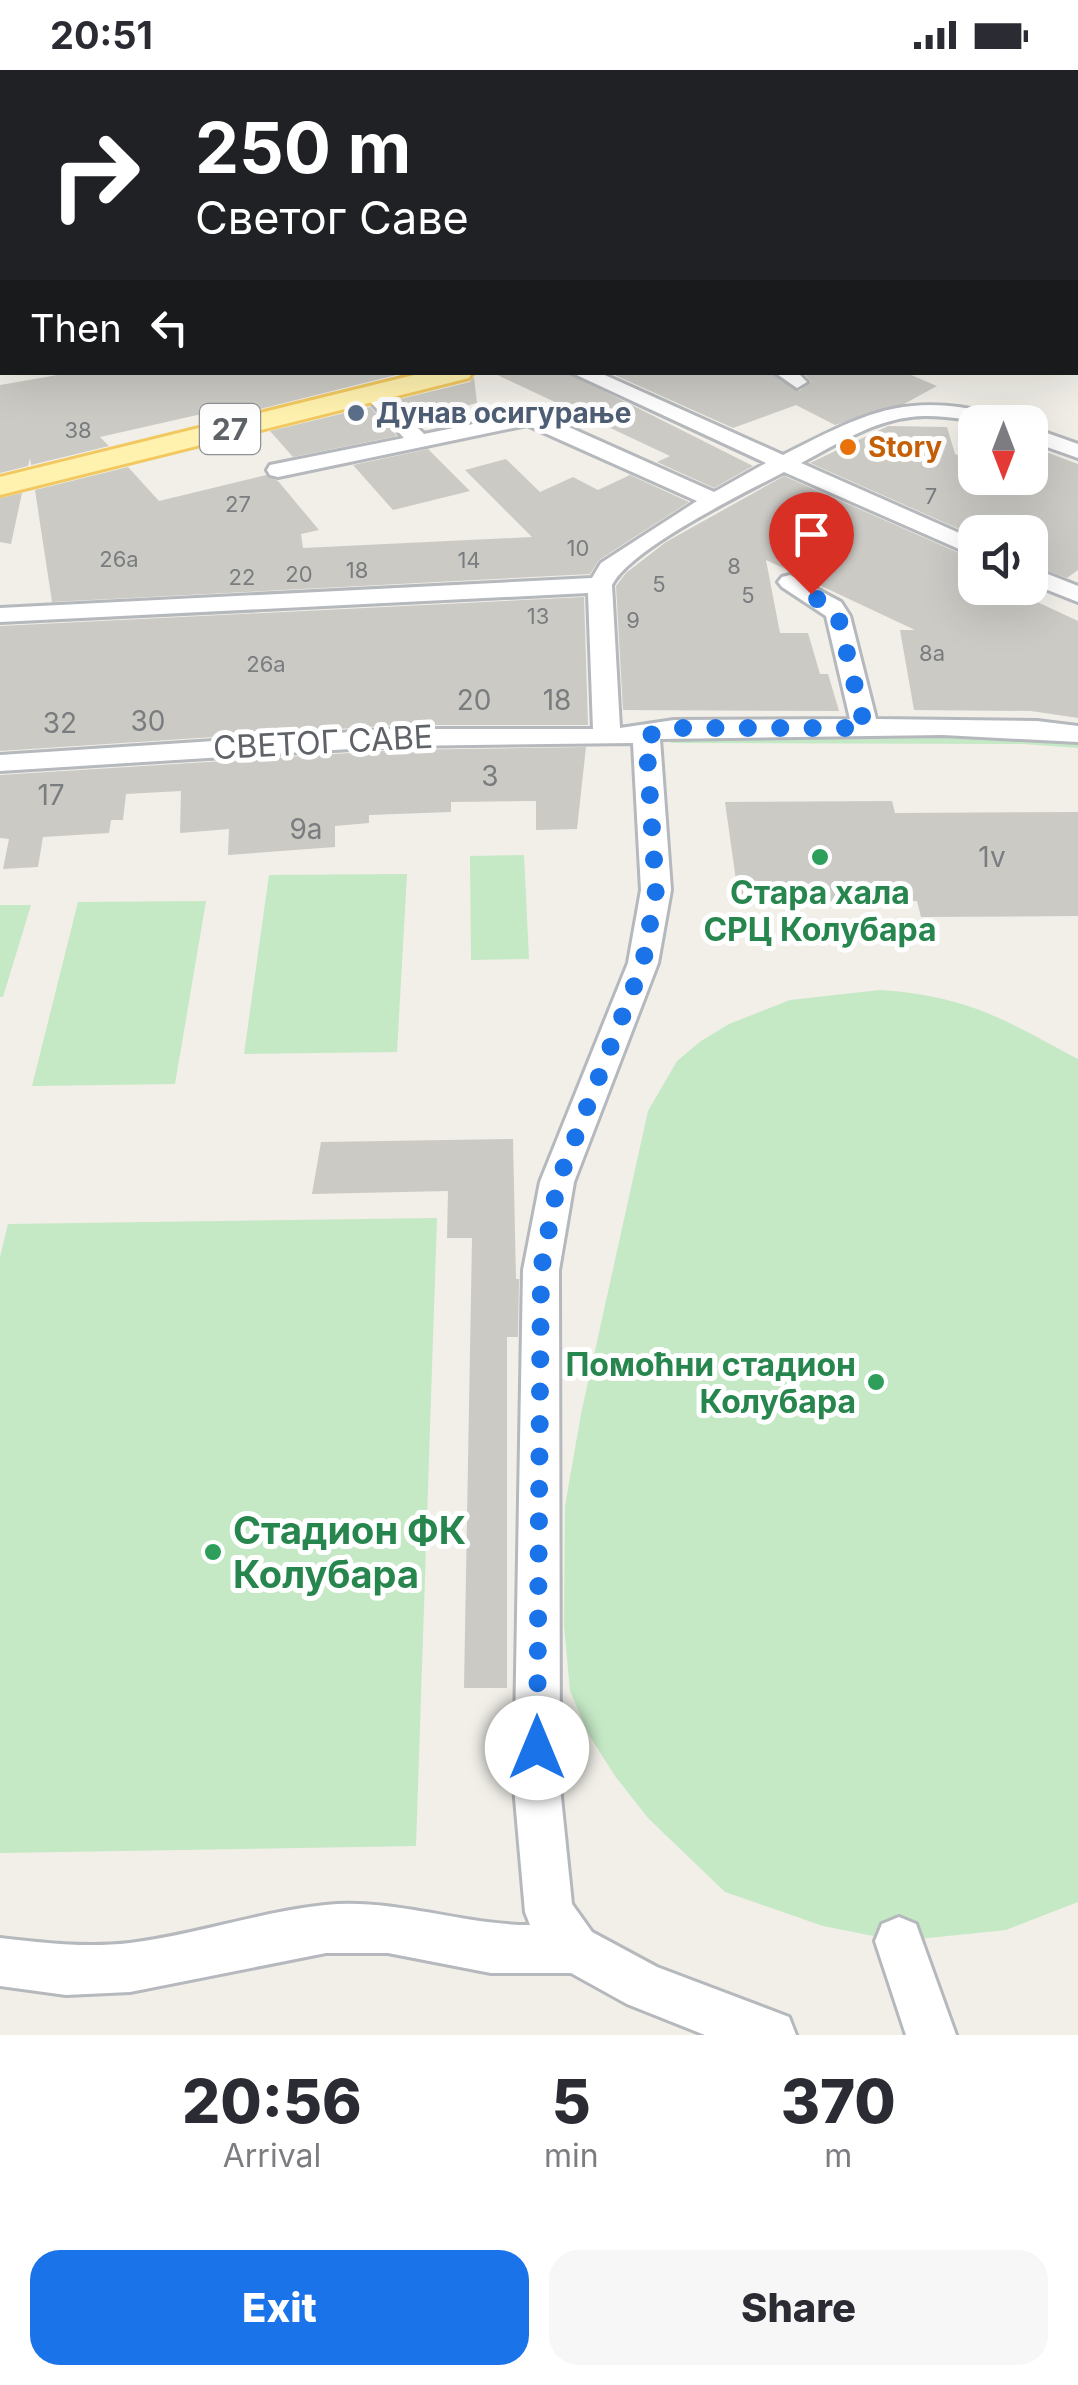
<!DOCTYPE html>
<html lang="en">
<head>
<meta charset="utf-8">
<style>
  :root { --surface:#fff; --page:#f7f7f7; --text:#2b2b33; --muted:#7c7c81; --accent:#1a73e8 }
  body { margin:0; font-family:Inter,sans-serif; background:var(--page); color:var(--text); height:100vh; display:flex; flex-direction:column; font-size:38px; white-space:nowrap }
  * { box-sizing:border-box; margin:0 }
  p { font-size:32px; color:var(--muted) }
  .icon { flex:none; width:55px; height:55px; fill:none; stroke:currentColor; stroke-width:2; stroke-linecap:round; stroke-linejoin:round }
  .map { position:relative; height:1965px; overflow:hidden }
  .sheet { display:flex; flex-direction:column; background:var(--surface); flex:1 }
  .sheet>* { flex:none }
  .guide { position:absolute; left:0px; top:0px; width:1080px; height:305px; box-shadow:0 10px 40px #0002; background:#202124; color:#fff; overflow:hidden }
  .needle { width:65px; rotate:180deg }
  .fabs { position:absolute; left:958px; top:335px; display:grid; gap:20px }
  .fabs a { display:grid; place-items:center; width:90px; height:90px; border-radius:20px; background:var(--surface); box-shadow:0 10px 40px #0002; font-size:50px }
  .pin { position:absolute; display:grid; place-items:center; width:85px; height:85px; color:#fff; margin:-102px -42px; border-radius:50% 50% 50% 0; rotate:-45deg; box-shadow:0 0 10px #0007 }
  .pin .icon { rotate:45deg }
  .me { position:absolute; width:110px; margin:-55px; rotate:0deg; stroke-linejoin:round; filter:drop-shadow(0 0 8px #0008) }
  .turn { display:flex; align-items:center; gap:35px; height:210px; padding:0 30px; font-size:45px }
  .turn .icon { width:130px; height:130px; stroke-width:2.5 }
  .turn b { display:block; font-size:70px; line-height:85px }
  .then { display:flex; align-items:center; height:95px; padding:0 30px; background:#0003; gap:20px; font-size:38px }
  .eta { display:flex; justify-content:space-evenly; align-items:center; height:170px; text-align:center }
  .eta b { font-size:60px; font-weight:800; line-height:70px }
  .cta { display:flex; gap:20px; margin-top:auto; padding:20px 30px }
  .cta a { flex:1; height:115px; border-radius:30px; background:var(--accent); color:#fff; font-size:40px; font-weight:800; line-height:115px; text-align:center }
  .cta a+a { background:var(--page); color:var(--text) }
  .status { display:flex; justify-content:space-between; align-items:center; height:70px; padding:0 50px; background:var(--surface); direction:ltr }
  .status svg { height:28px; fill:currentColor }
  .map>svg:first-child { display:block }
  .green { fill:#c5e8c5 }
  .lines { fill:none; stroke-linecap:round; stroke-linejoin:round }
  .stream { stroke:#aadaff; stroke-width:5 }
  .building { fill:#cccac5 }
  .minor-casing { stroke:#b5b8bc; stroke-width:6 }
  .major-casing { stroke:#f2c960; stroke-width:6 }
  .minor { fill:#fff; fill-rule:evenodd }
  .major { fill:#fff2af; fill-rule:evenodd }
  .route { stroke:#1a73e8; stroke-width:18; stroke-dasharray:0 32.4 }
  .service-dot { fill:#5c6f8a; stroke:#fff; stroke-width:4 }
  .food-dot { fill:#e8710a; stroke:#fff; stroke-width:4 }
  .leisure-dot { fill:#2e9e5b; stroke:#fff; stroke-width:4 }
  .labels { text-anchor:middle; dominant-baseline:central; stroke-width:10; stroke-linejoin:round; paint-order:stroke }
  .far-number-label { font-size:22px; fill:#7a7d7f }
  .far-service-label { font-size:28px; font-weight:bold; fill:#4e5e75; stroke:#fff; text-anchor:start }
  .far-food-label { font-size:28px; font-weight:bold; fill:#c56008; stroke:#fff; text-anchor:start }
  .number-label { font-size:28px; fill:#7a7d7f }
  .shield { fill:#fff; stroke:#8f9295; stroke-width:2.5 }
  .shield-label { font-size:30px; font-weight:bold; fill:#5f6368 }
  .street-label { font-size:32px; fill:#5f6368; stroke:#fff }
  .leisure-label { font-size:32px; font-weight:bold; fill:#27864d; stroke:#fff }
  .near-leisure-label { font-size:38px; font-weight:bold; fill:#27864d; stroke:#fff; text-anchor:start }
</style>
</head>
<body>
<div class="status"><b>20:51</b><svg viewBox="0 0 49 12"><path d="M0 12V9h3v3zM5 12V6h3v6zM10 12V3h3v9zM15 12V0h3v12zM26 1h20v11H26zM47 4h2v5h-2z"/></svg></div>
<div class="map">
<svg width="1078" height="1965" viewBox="0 0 1078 1965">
  <rect width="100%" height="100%" fill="#f1efe8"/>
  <g class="green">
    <polygon points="670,667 1021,667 1078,671 1078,678 1023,674 671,673"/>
    <polygon points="524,785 529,889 471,890 470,786"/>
    <polygon points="407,804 397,982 244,984 269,805"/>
    <polygon points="206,831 175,1014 32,1016 78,832"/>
    <polygon points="0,835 31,835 3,927 0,927"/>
    <path d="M880,920c88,6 123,29 198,69v843l-72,28 -107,11 -76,-15 -98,-34 -77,-74 -33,-42 -26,-41 -19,-44 -6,-66 1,-119 16,-92 67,-303 29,-50 24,-20 28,-17 61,-24z"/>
    <polygon points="437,1148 416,1776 0,1783 0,1187 8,1154"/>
  </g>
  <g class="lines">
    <polyline class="stream" points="783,2 790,0"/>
  </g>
  <g class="building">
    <polygon points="75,302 112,303 408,302 252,341 246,334 100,367 109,376 31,395 30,388 28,396 0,403 0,315"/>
    <polygon points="491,302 566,302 753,396 714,418 657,392 670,386"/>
    <polygon points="608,302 770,302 799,321 811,312 803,302 904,302 937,316 904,334 835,355 796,335 733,358"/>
    <polygon points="474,307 477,333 440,342 446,348 420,354 396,330 470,312"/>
    <polygon points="370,337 397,366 293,387 270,361"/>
    <polygon points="888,356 947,357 955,384 975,392 975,408 1011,408 1030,416 1030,376 1078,394 1078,500 1067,508 1030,494 1030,462 975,462 975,466 810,393"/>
    <polygon points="428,379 470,421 393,440 353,395"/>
    <polygon points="506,389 540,422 573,407 598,420 630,405 689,432 599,490 590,504 52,532 35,420 128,397 159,431 266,405 278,411 319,460 301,464 303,478 532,467 465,400"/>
    <polygon points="784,406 975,490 975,518 1030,517 1044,523 1033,530 1078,551 1078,648 1031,641 914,640 900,560 915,560 766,490 780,563 808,563 820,604 828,604 839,641 623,640 616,516 626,503 666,472"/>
    <polygon points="22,423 11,474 0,472 0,428"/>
    <polygon points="584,527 588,655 398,655 0,681 0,556"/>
    <polygon points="586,677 577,759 536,760 536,731 451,732 451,742 369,745 369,753 335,756 335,777 228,785 229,759 180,763 181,721 126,724 123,750 111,750 109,763 43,767 38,797 3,799 9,769 0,768 0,705 398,680"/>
    <polygon points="892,731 895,743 1078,742 1078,846 921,847 917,831 739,832 725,732"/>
    <polygon points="513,1069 516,1209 519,1209 518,1267 507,1267 507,1618 464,1618 472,1168 447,1168 448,1121 312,1124 321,1072"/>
  </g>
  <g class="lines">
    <defs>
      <g id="minor">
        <polygon points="498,0 517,0 518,2 499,2"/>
        <rect x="0" y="175" width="2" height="10"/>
        <polygon points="2,268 2,280 0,281 0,269"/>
        <path d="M570,302h28l185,83c89,-45 126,-65 227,-37l4,4c-30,2 -58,-6 -88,-6 -46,0 -85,26 -125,47l174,77v16l-191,-84c-40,21 -153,76 -172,113l8,143 54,-8 176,-1 -24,-103 -44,-29 -4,-5 4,-5 8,-2 51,27 9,14 26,103 161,2 41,5v16l-135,-7 -283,4 11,151 -13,73 -84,219 -15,88 1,517 12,117 20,28 65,35 132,50 7,18h-91l-78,-31 -56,-31h-80l-103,-20h-62l-196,39 -64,3 -66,-9v-48c43,5 86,10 130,5 65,-8 129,-31 195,-38 70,-7 136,20 205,20l-5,-13 -11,-125 9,-517 17,-88 88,-219 13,-73 -8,-147 -235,3 -398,25v-16l398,-26h195l-5,-136 -588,29v-14l592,-30 9,-15 96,-62 -170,-76 -249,52 -8,-2 -3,-5 3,-5 134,-27 -41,-44 10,-6 7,2 44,44 103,-21 17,3 170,76 52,-29z"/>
        <polygon points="774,302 797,302 807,312 797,318"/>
        <polygon points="1030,357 1078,374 1078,388 1030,371"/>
        <polygon points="1030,497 1078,516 1078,532 1030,513"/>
        <polygon points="899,1847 916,1854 956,1965 906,1965 875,1871 882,1854"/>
      </g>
      <polygon id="major" points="426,302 473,302 469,308 0,425 0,407"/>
    </defs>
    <use href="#minor" class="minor-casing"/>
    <use href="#major" class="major-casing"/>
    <use href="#minor" class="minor"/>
    <use href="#major" class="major"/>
  </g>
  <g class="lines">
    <polyline class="route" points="537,1678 541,1200 558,1112 643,893 656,820 646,666 674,658 865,658 838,546 811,524"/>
  </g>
  <circle class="service-dot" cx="356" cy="343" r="10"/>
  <circle class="food-dot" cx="848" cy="377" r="10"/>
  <g class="leisure-dot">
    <circle cx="820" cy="787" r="10"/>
    <circle cx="876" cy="1312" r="10"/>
    <circle cx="213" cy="1482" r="10"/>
  </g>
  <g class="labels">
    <g class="far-number-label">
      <text x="78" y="360">38</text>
      <text x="931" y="426">7</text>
      <text x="238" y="434">27</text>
      <text x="578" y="478">10</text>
      <text x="119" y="489">26a</text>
      <text x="469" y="490">14</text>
      <text x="734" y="496">8</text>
      <text x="357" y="500">18</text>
      <text x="299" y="504">20</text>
      <text x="242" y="507">22</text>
      <text x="659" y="514">5</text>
      <text x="748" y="525">5</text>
      <text x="538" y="546">13</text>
      <text x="633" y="550">9</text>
      <text x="932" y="583">8a</text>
      <text x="266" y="594">26a</text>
    </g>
    <g class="far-service-label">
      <text x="376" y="343">Дунав осигурање</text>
    </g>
    <g class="far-food-label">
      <text x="868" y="377">Story</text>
    </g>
    <g class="number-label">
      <text x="474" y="630">20</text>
      <text x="557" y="630">18</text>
      <text x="148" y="651">30</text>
      <text x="60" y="653">32</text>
      <text x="490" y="706">3</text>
      <text x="51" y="725">17</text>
      <text x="306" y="759">9a</text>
      <text x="992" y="787">1v</text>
    </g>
    <rect class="shield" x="200" y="334" width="60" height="50" rx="8"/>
    <g class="shield-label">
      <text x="230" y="359">27</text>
    </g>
    <g class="street-label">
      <text transform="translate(323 672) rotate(-3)">СВЕТОГ САВЕ</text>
    </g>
    <g class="leisure-label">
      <text x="820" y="822">Стара хала<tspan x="820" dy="37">СРЦ Колубара</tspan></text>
      <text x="856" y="1294" text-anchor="end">Помоћни стадион<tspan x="856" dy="37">Колубара</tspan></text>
    </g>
    <g class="near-leisure-label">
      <text x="233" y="1460">Стадион ФК<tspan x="233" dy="44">Колубара</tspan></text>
    </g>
  </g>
</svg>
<div class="fabs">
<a><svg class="needle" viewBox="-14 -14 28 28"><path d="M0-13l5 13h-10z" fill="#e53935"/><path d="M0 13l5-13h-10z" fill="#7c7c81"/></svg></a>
<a><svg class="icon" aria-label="sound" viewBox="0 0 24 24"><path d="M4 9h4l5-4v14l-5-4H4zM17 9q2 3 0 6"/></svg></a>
</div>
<div class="pin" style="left:811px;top:524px;background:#d93025"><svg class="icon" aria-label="arrive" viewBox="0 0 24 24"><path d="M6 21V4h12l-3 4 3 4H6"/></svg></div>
<svg class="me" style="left:537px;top:1678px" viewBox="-20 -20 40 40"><circle r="19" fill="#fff"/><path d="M0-13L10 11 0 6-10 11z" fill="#1a73e8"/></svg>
<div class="guide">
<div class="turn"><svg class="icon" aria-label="right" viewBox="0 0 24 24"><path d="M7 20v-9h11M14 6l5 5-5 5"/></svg><div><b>250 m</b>Светог Саве</div></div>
<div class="then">Then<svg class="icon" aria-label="left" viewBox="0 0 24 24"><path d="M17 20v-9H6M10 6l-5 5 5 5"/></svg></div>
</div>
</div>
<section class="sheet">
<div class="eta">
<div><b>20:56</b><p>Arrival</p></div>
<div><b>5</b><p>min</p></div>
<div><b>370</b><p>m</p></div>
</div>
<div class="cta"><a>Exit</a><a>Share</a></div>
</section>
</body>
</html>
